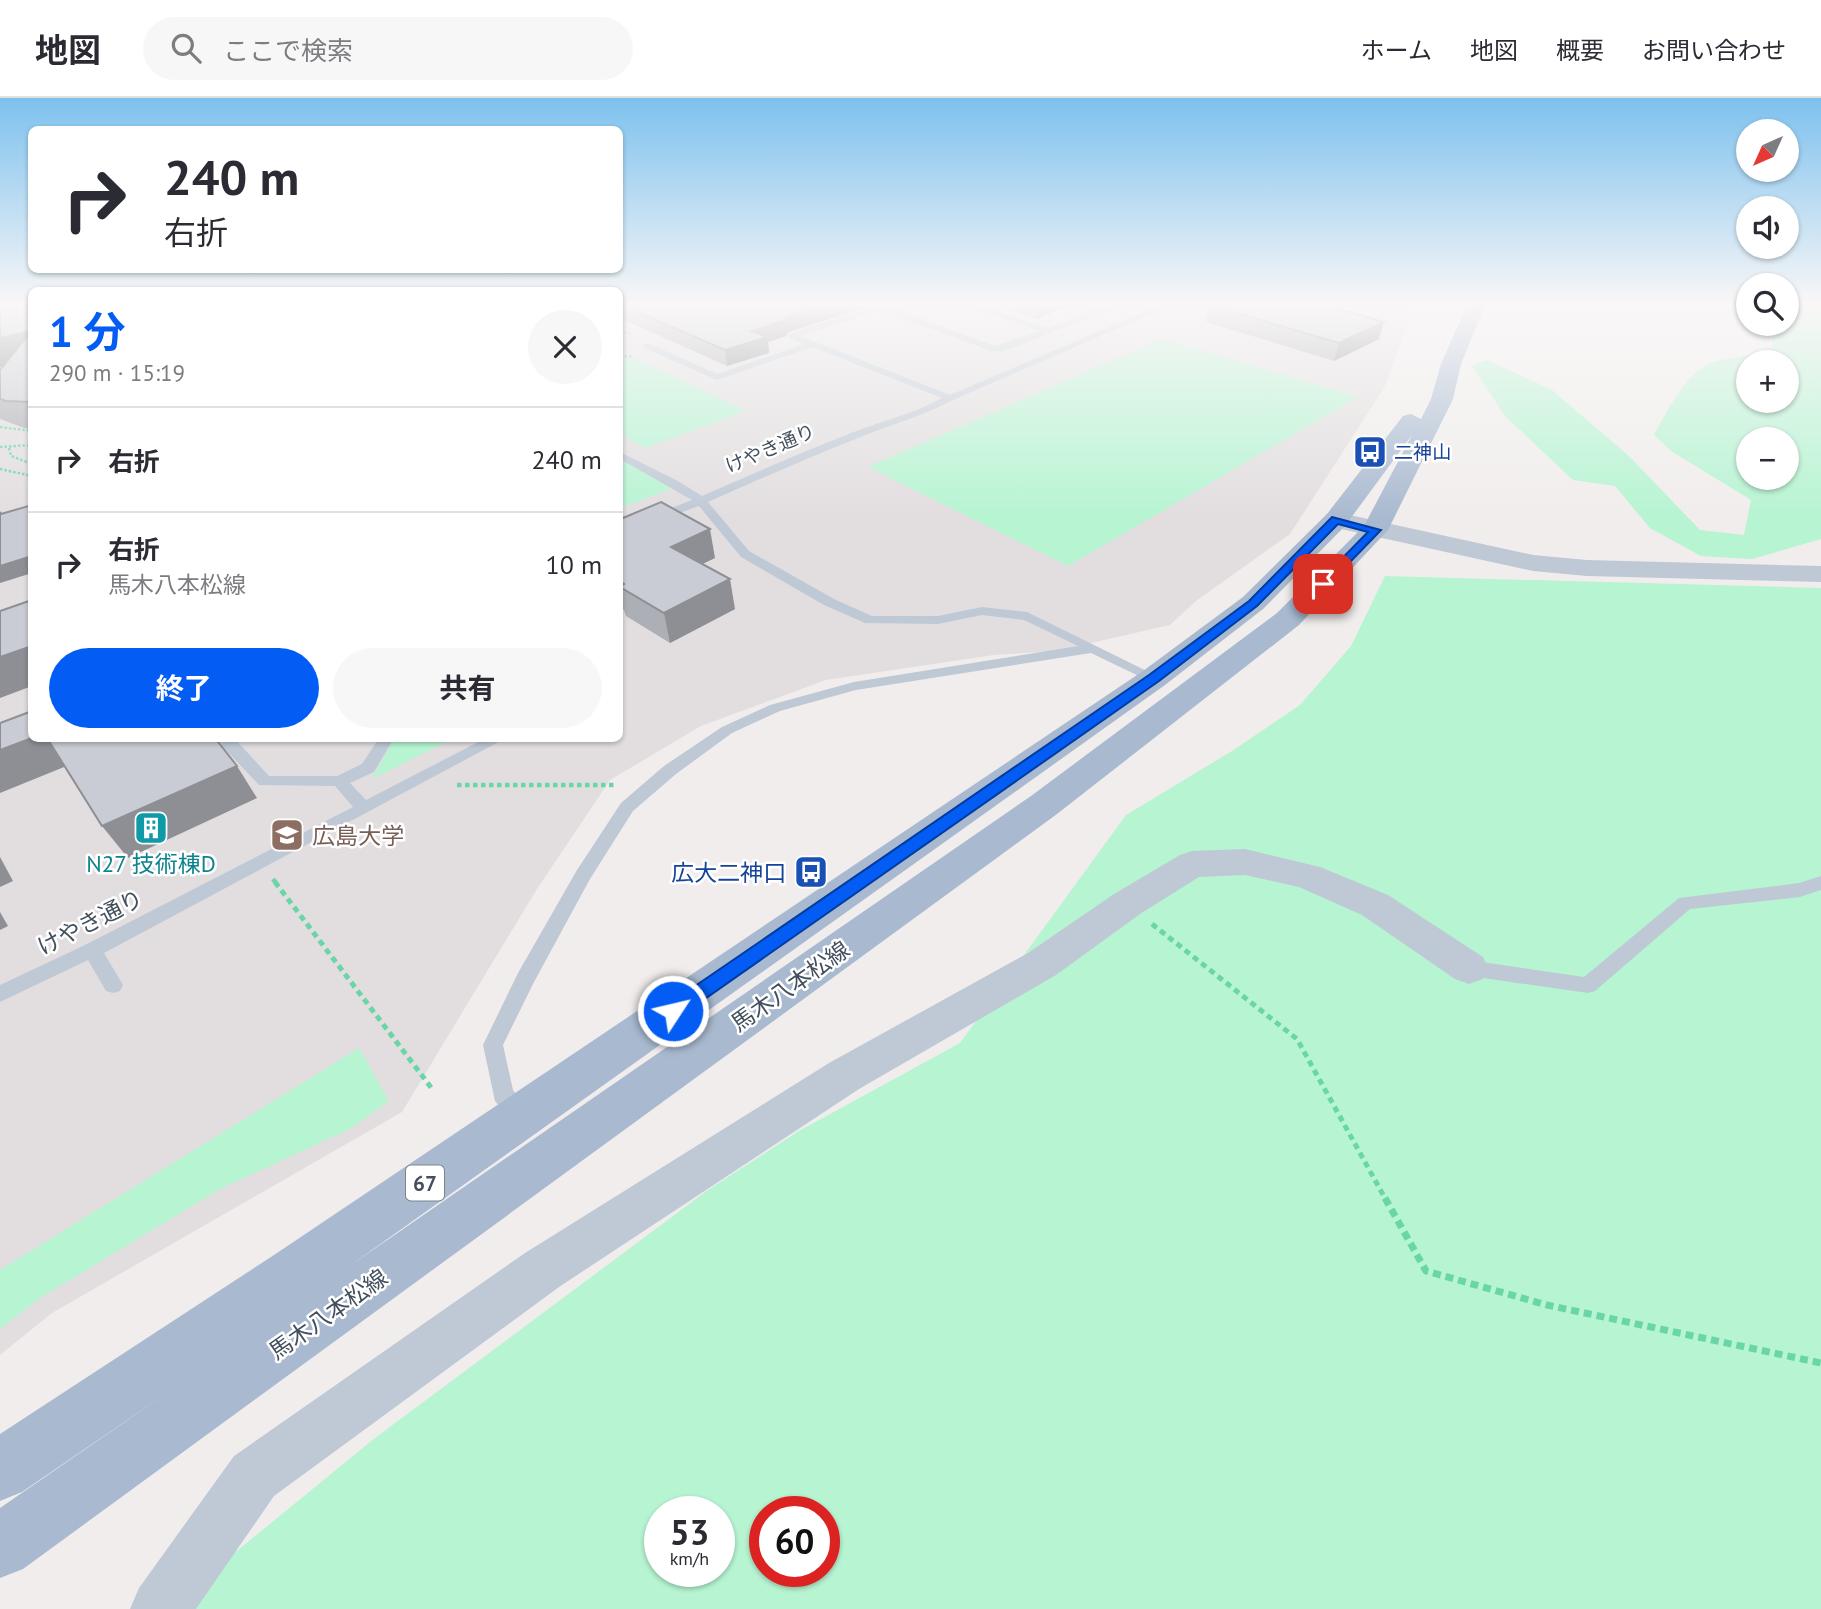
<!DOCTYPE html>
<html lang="ja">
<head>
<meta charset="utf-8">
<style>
  :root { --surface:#fff; --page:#f7f7f7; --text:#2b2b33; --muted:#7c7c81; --line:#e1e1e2; --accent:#035cf4 }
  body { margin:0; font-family:"PT Sans","Noto Sans JP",sans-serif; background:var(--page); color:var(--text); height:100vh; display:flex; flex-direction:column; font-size:26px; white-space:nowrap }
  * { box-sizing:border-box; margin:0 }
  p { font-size:23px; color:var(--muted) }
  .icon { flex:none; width:38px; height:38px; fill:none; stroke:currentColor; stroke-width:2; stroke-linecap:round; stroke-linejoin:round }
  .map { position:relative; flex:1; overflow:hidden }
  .drawer { position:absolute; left:28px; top:189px; width:595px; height:455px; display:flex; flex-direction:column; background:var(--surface); border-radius:10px; box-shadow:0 2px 5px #0004 }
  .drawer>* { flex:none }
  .guide { position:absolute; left:28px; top:28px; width:595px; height:147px; border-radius:10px; box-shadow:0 2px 5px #0004; background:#fff; color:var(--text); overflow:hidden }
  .needle { width:46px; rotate:225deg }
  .buttons { position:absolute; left:1736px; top:21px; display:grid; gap:14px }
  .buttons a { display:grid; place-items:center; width:63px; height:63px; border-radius:50%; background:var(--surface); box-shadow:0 2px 5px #0004; font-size:35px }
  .speed { position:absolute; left:644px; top:1398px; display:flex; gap:14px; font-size:35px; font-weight:700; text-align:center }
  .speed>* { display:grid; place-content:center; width:91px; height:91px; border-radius:50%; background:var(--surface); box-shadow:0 2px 5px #0004; line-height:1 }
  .speed small { font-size:18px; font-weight:400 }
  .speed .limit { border:10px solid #d22; background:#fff; color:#111 }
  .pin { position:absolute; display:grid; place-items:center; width:60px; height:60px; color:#fff; margin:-30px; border-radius:14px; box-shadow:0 4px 10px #0006 }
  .me { position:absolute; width:77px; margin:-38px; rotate:55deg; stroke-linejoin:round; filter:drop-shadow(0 0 5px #0008) }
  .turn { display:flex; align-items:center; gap:24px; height:147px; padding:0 21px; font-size:32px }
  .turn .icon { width:91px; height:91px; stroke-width:2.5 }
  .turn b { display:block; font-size:49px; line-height:60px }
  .round { display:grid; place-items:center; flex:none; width:74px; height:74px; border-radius:37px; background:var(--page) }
  .head { display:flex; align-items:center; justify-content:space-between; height:119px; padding:0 21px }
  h1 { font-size:42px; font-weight:700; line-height:52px; color:var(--accent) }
  .button { display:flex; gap:14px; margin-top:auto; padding:14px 21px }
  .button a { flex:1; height:80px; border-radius:42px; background:var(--accent); color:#fff; font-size:28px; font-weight:700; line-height:80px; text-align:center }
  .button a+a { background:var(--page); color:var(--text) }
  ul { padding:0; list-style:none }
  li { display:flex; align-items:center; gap:21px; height:105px; padding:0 21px; border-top:2px solid var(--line) }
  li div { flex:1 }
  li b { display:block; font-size:26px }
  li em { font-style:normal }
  header { display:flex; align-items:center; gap:42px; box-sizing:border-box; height:98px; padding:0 35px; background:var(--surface); border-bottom:2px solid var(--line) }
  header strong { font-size:33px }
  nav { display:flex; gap:38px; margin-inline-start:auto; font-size:24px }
  .search { width:490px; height:63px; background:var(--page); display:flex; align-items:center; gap:18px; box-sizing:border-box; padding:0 24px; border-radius:38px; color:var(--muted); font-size:26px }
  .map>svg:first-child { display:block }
  .education { fill:#e2dedf }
  .green { fill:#b6f4d2; fill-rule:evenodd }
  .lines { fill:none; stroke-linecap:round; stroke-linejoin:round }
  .path-far3 { stroke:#6ad6a8; stroke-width:2.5; stroke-dasharray:2.5 2; stroke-linecap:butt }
  .path-far2 { stroke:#6ad6a8; stroke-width:4.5; stroke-dasharray:4.5 3.5; stroke-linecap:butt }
  .path-far1 { stroke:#6ad6a8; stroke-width:5; stroke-dasharray:6 4.5; stroke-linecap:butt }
  .path { stroke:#6ad6a8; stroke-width:7; stroke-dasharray:8 5; stroke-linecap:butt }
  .service { fill:#bfc9d5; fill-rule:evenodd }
  .minor { fill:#bfc9d5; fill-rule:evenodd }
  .tertiary { fill:#bfc9d5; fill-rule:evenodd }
  .primary { fill:#a9bad0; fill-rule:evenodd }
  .wall { fill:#adafb6 }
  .shaded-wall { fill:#8d8f94 }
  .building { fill:#c9ccd4; stroke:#8d8f94; stroke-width:2 }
  .route { fill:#035cf4; stroke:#023c9f; stroke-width:2 }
  .labels { text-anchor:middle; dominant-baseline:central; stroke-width:5; stroke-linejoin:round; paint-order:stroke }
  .far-street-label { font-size:19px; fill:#434f5d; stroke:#fff }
  .far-transit-label { font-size:19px; fill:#164399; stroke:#fff; text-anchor:start }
  .shield { fill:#fff; stroke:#7b848e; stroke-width:2 }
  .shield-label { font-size:21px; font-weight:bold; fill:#434f5d }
  .education-label { font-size:23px; fill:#785e54; stroke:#fff; text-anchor:start }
  .culture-label { font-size:23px; fill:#0d838f; stroke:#fff }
  .transit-label { font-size:23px; fill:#164399; stroke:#fff; text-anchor:end }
  .street-label { font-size:23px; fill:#434f5d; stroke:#fff }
</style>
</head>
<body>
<header>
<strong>地図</strong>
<div class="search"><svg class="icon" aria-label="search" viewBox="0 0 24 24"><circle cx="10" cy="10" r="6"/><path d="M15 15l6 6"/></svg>ここで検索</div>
<nav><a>ホーム</a><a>地図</a><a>概要</a><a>お問い合わせ</a></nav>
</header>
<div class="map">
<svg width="1821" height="1511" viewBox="0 0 1821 1511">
  <rect width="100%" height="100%" fill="#f1eded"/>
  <polygon class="education" points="0,207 31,207 32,640 620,640 620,207 1420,207 1412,215 1384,290 1290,436 1196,503 1170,527 1056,553 994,557 826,582 701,628 610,682 537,791 402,1014 52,1215 0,1257"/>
  <g class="green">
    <path d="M1787,207h34v234l-69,20 -51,-3 -51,-28 -35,-42 -42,-6 -68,-64 -33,-50 15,-6 65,30 78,67 70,73 44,5 7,-35 -80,-49 -17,-16c11,-21 33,-63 57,-72 21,-8 43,-3 62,-18l-2,-21h16zM1748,264h39v39h-39zM1748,341h39v39h-39z"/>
    <polygon points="1162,241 1358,299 1068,468 868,369"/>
    <polygon points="631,259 746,313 645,350 620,336 620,263"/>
    <polygon points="620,360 671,391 620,410"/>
    <path d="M1385,478l436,12v1021h-1640l24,-32 170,-139 333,-248 91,-59 161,-88 166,-228 106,-64 68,-46 51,-59zM660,1414h59v60h-59zM765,1414h59v60h-59z"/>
    <polygon points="394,641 452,641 372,681"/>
    <polygon points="359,950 389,1003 350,1031 220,1091 37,1202 0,1231 0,1172"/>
  </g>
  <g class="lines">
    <g class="path-far3">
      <polyline points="620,233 631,236"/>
      <polyline points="620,259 632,258"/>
      <polyline points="0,329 32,333"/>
      <polyline points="0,349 32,347"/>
      <polyline points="9,350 11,358 32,366"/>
      <polyline points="0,371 32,378"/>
    </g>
    <g class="path-far2">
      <polyline points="457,687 616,687"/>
      <polyline points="273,781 276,785"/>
    </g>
    <g class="path-far1">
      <polyline points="275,784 433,992"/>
      <polyline points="1152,826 1297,941 1386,1102"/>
    </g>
    <polyline class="path" points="1385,1100 1426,1173 1547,1207 1821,1265"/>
    <g class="service">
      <path d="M878,207h12l-2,2 107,39 45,-15 -75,-26h12l71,23 54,-20 7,2 -108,42 -10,-1 -111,-41 -80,26 150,59 211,-90h11l-219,95c-30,16 -63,25 -95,38 -51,20 -100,42 -150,64l41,49 85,48 38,17h66l44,-9 45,5 134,66 -7,4 -5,-1 -58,-28 -235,37 -76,21 -48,22 -56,41 -43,37 -43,68 -56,103 -31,63 10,45 19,26 -3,7 -8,3 -8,-3 -18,-22 -12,-56 35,-72 59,-103 44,-67 43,-37 58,-39 48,-22 84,-23 224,-36 -54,-26 -42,-5 -44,9 -73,-1 -41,-18 -83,-48 -42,-51 -79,29v-7l72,-28 -72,-41v-7l58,29 24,15c49,-22 99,-43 149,-63 30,-12 63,-19 91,-35l-130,-51 -95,33 -73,-32v-4h6l67,30 87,-30 -15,-6v-4z"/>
      <polygon points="379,640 394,640 374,674 350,685 366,702 486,640 506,640 104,855 123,887 120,893 113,895 106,893 88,862 0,904 0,887 85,847 353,709 335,688 259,687 223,649 221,645 223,641 235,641 269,678 337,678 362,666"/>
      <polygon points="1821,778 1821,792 1800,799 1690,811 1595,893 1588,895 1469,878 1462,875 1459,870 1462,865 1469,862 1584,879 1679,800 1799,785"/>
    </g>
    <polygon class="minor" points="1245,751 1320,769 1388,797 1483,859 1488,870 1483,881 1469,886 1455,881 1362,817 1299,789 1245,777 1199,779 1140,816 1056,877 859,991 559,1189 274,1398 196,1511 130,1511 139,1490 234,1358 525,1155 829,965 1028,855 1114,796 1180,757 1192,753"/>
    <polygon class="tertiary" points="1336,414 1533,457 1587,462 1821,468 1821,484 1587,478 1533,473 1327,428 1323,422 1327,416"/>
    <path class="primary" d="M1467,207h18l-24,59 -8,35 -65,131 -89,95 -242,189 -1034,755 -23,9v-70l174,-120 -152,104 -22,9v-67l274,-179 869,-584 100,-74 84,-83 76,-98 8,-2 10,5 10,-20 10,-35zM1412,337l-48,91 -87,87 -246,183 -680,469 814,-580 98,-76 82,-83z"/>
  </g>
  <g class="wall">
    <polygon points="32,207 32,331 24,330 0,321 0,272 3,268"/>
    <polygon points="620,207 874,207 788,234 786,238 768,244 769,255 727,268 620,220"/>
    <polygon points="994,207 1071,207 1036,221"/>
    <polygon points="1209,207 1340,211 1379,241 1334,263 1206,224"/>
    <polygon points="620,417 715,460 702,466 735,511 670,545 626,518 624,512 620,509"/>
  </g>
  <g class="shaded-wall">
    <polygon points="823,207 874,207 788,234 786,238 768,244 769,255 727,268 725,252 752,233 787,218"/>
    <polygon points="1038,207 1071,207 1036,221"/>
    <polygon points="1320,207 1349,207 1315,223"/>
    <polygon points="1384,224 1379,241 1334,263 1339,245"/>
    <polygon points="31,233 32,262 0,269 0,240"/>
    <polygon points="710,431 715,460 677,478 671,449"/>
    <polygon points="32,458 32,475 0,485 0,468"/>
    <polygon points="730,481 735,511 670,545 664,515"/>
    <polygon points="32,548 32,588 0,600 0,559"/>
    <polygon points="32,640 48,640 69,667 0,695 0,652"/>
    <polygon points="237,668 257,700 128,760 102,728"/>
    <polygon points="0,759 13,783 0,789"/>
    <polygon points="0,814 8,828 0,832"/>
  </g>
  <g class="building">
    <polygon points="0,207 32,207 32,304 6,303 0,301 0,272 31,233 0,240"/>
    <polygon points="621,207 716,207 717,208 720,207 823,207 787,218 785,222 752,233 767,239 725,252"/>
    <polygon points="1210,207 1324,207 1384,224 1339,245"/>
    <polygon points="661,404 710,431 671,449 730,481 664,515 620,489 624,486 620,483 620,417 623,420"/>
    <polygon points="32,407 32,458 0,468 0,414 1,416"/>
    <polygon points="32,502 32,548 0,559 0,513"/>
    <polygon points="32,613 32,640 0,652 0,625"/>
    <polygon points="47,640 215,640 237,668 102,728"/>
  </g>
  <linearGradient id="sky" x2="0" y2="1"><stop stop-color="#7dc1ee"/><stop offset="0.49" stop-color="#f9f7f7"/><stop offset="1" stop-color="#f9f7f7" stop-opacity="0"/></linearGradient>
  <rect width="1821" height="419" fill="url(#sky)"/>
  <polygon class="route" points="1332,419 1381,432 1327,488 1317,486 1368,434 1338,426 1257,508 1159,583 679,919 673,921 666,919 663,913 666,908 1149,577 1249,503"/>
  <defs>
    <symbol id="bus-square" viewBox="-11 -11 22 22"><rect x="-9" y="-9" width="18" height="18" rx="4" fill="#1a4fb4" stroke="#fff"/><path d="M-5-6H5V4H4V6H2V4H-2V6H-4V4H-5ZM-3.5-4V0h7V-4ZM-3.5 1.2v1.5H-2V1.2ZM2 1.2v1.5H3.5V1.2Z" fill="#fff"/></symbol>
    <symbol id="building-square" viewBox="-11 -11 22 22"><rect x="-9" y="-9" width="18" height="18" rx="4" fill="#0f9aa8" stroke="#fff"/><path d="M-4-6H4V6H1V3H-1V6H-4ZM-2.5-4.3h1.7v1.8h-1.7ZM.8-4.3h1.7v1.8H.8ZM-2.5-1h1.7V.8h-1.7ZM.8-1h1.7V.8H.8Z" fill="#fff"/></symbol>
    <symbol id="university-square" viewBox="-11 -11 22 22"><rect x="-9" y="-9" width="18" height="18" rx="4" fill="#8d6e63" stroke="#fff"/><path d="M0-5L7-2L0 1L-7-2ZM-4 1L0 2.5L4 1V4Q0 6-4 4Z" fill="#fff"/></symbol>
  </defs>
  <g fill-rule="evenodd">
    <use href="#bus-square" x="1351" y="335" width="38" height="38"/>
    <use href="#building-square" x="132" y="711" width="38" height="38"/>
    <use href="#university-square" x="268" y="718" width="38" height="38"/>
    <use href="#bus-square" x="792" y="755" width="38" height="38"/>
  </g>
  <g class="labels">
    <g class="far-street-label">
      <text transform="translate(770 350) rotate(-23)">けやき通り</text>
    </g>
    <g class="far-transit-label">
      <text x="1394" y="354">二神山</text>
    </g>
    <rect class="shield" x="406" y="1067.5" width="38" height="35" rx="5"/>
    <g class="shield-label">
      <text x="425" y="1085">67</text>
    </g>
    <g class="education-label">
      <text x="312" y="737">広島大学</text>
    </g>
    <g class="culture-label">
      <text x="151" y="765">N27 技術棟D</text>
    </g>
    <g class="transit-label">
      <text x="786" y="774">広大二神口</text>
    </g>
    <g class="street-label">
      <text transform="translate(90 824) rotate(-27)">けやき通り</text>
      <text transform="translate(790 888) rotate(-35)">馬木八本松線</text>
      <text transform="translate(328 1216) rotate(-35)">馬木八本松線</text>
    </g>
  </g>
</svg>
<div class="buttons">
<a><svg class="needle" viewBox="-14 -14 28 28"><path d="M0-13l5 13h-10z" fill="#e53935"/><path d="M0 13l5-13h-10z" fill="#7c7c81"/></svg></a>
<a><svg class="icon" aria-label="sound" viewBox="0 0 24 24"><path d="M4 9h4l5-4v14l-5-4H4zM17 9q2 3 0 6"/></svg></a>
<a><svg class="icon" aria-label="search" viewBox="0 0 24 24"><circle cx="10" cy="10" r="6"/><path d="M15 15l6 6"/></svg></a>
<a>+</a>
<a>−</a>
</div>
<div class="speed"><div>53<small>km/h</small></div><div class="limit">60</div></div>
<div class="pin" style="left:1323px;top:486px;background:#d93025"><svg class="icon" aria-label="arrive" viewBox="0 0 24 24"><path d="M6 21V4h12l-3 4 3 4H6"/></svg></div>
<svg class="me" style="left:673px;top:913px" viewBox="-20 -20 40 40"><circle r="17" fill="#035cf4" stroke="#fff" stroke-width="3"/><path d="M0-11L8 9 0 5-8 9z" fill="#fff"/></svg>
<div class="guide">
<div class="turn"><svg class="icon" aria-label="right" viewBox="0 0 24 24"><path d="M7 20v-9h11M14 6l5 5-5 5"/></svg><div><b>240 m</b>右折</div></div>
</div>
<section class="drawer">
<div class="head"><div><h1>1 分</h1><p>290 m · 15:19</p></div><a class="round"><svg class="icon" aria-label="close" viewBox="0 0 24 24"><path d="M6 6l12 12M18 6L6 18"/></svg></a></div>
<ul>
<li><svg class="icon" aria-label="right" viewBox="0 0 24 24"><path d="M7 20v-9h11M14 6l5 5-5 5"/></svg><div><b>右折</b></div><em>240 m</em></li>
<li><svg class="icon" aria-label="right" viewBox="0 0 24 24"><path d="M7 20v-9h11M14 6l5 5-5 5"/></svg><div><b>右折</b><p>馬木八本松線</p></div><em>10 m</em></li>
</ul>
<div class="button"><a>終了</a><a>共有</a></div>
</section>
</div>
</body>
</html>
